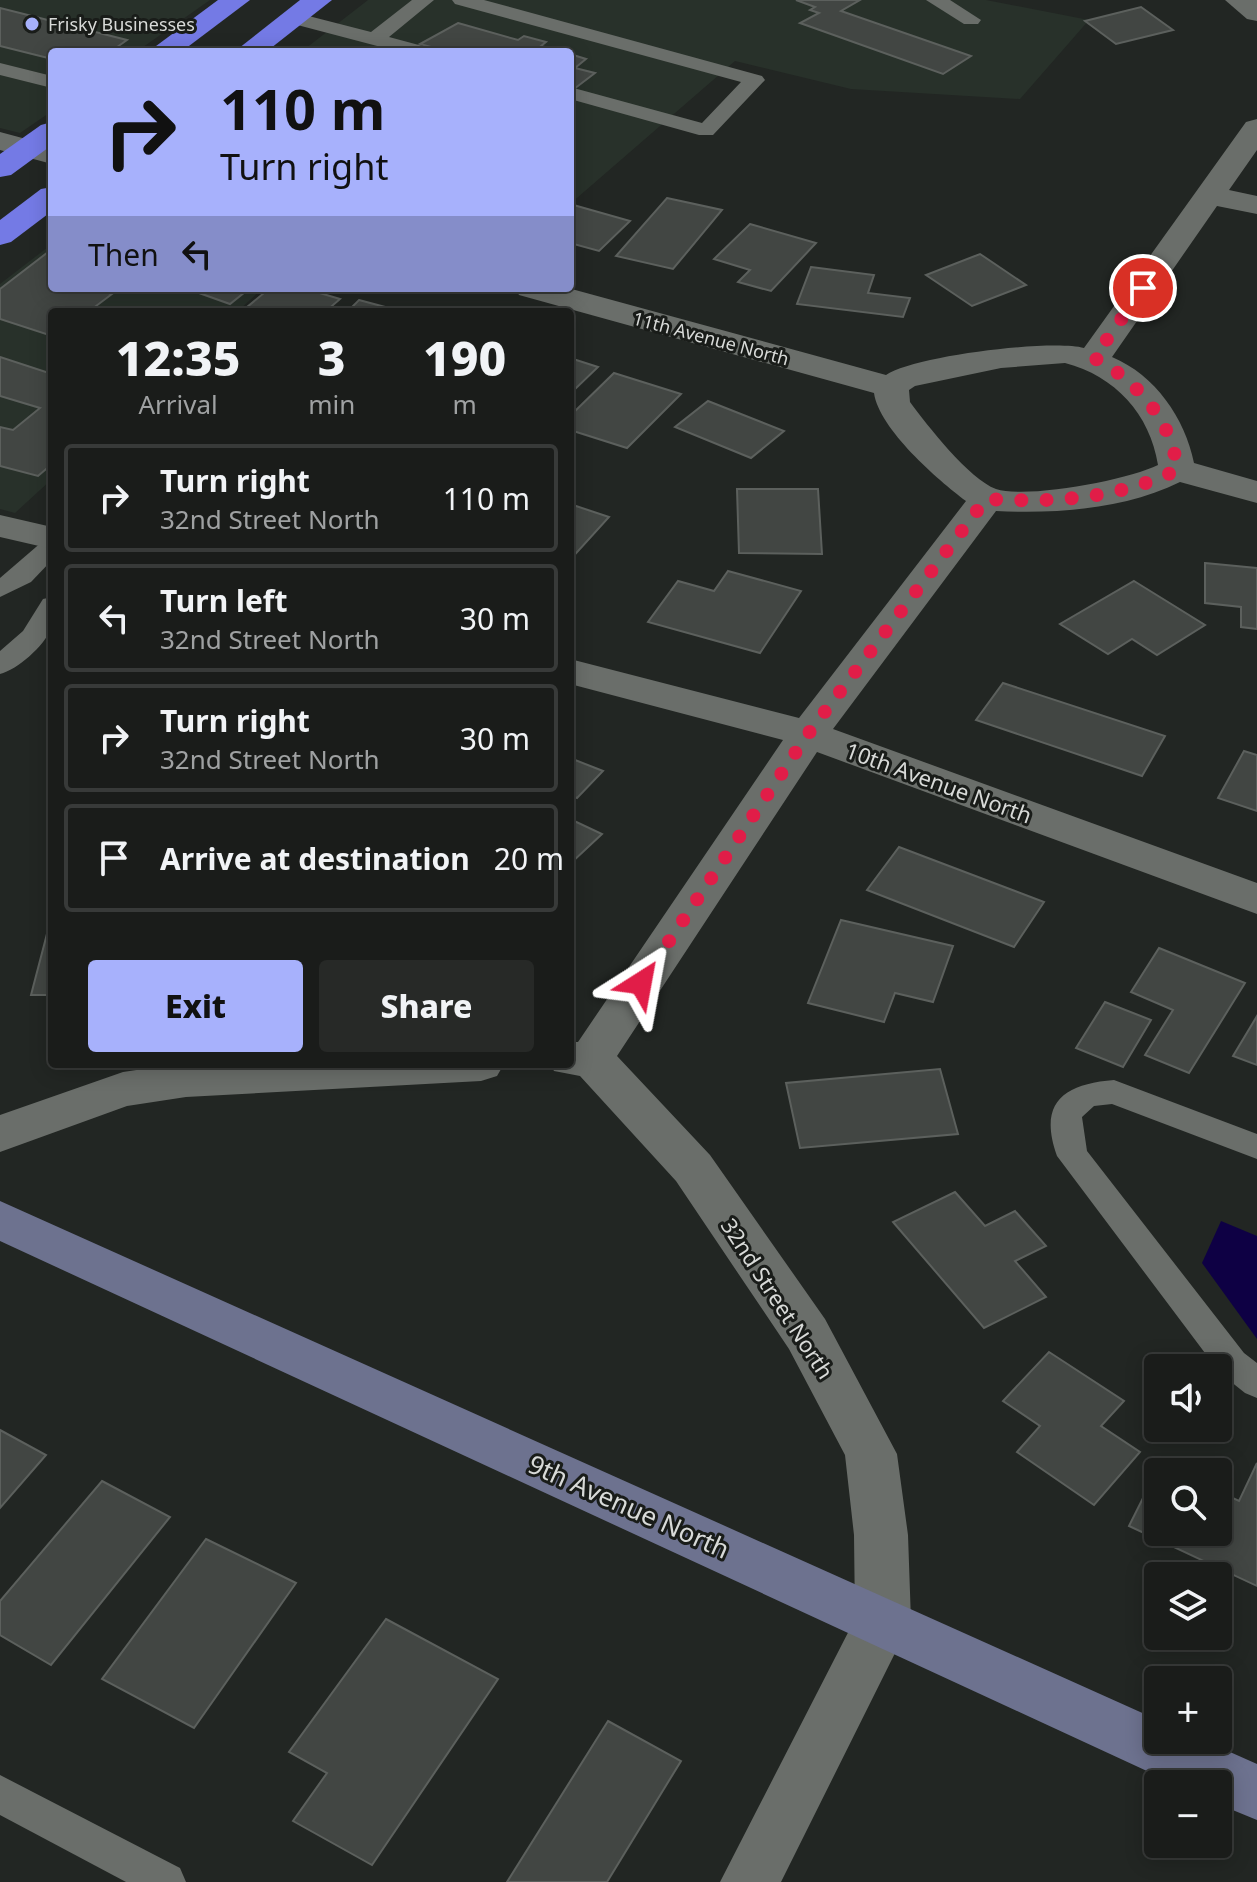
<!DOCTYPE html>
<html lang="en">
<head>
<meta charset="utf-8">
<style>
  :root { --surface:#1a1c1a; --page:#272927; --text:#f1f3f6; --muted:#9fa1a2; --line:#383a39; --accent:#a7b1fc }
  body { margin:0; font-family:"Noto Sans",sans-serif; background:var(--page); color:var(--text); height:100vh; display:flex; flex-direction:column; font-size:30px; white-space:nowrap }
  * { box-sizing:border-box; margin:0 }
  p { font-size:26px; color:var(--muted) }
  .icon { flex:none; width:44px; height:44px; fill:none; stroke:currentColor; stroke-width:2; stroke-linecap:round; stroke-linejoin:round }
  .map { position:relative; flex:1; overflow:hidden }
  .side { position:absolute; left:48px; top:308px; width:526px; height:760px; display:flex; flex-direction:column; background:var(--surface); border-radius:8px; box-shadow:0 4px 20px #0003,0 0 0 2px var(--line) }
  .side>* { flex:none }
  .top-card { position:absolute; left:48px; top:48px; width:526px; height:244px; border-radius:8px; box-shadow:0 4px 20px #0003,0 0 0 2px var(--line); background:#a7b1fc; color:#111; overflow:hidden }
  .fabs { position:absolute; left:1144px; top:1354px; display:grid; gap:16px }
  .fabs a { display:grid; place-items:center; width:88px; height:88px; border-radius:8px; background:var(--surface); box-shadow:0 4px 20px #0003,0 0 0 2px var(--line); font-size:40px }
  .pin { position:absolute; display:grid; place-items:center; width:68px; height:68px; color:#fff; margin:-34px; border:4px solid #fff; border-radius:50%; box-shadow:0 2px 8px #0007 }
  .me { position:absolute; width:88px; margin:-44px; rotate:34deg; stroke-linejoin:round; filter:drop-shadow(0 0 6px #0008) }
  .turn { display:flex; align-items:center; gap:28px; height:168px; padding:0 40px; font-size:36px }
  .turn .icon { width:104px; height:104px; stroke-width:2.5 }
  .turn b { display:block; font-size:56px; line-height:68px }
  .then { display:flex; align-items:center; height:76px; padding:0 40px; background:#0003; gap:16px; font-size:30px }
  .eta { display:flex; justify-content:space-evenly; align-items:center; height:136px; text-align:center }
  .eta b { font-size:48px; font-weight:800; line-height:56px }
  .cta { display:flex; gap:16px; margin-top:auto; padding:16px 40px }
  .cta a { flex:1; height:92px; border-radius:8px; background:var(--accent); color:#111; font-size:32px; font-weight:800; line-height:92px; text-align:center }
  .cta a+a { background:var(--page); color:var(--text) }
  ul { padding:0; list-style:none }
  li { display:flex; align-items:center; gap:24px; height:108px; margin:0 16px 12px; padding:0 24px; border:4px solid var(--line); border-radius:8px }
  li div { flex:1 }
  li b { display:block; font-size:30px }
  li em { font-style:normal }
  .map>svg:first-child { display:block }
  .built { fill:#28312a }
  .water { fill:#0e0044 }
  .building { fill:#424643; stroke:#5c605d; stroke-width:2 }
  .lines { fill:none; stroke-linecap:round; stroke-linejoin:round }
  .lane { fill:#6a6e6a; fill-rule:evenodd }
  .street { fill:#6a6e6a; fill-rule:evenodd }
  .secondary { fill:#6d728f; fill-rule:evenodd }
  .highway { fill:#747ae5; fill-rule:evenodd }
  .route { stroke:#e11d48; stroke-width:14; stroke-dasharray:0 25.2 }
  .poi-dot { fill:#a7b1fc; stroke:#191c19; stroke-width:3 }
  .labels { text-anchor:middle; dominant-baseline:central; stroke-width:6; stroke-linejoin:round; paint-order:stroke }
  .far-poi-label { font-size:18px; fill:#d8dad8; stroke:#191c19; text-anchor:start }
  .far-street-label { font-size:18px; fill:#d8dad8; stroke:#191c19 }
  .street-label { font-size:22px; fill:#d8dad8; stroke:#191c19 }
  .near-street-label { font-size:26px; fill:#d8dad8; stroke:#191c19 }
</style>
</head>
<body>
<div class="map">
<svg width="1257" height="1882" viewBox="0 0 1257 1882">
  <rect width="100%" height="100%" fill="#222623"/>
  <g class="built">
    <polygon points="0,0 210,0 136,52 52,52 52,111 20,133 0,128"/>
    <polygon points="368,0 986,0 1089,20 1020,99 851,89 735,61 570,204 570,52 301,52"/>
    <polygon points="52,244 52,288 263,288 237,312 52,312 52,479 15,513 0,509 0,284"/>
  </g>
  <polygon class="water" points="1221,1221 1257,1236 1257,1339 1202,1263"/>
  <g class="building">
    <polygon points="796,0 860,0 841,11 971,56 943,74 800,23 819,13 810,10 815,7"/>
    <polygon points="1141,7 1173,30 1116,44 1085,21"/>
    <polygon points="0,8 127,40 110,52 52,52 52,59 0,46"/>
    <polygon points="458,23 518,40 524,36 546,42 541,46 563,52 449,52 420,44"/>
    <polygon points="570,54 586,59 575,68 595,73 574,89 570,88"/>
    <polygon points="667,198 722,210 673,269 616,256"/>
    <polygon points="570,204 630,221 599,251 570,243"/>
    <polygon points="750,224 816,243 771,291 738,282 750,270 714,259"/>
    <polygon points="52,249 52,288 105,288 101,291 112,294 88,312 52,312 49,335 0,319 0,289"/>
    <polygon points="980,254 1026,285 972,306 926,275"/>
    <polygon points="811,267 874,275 868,293 910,298 903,317 797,304"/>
    <polygon points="185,288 250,288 230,304"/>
    <polygon points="270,288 303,288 340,299 325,312 241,312"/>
    <polygon points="359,300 404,312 347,312"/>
    <polygon points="0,357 52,374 52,464 38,476 0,466 0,427 13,430 40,408 0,396"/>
    <polygon points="570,358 598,367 570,394"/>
    <polygon points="614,373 681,394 627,448 570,430 570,416"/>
    <polygon points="708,401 784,431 751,458 675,427"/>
    <polygon points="737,489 818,489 822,554 739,553"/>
    <polygon points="570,504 609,517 570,560"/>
    <polygon points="1205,563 1257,568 1257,629 1241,627 1241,607 1205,603"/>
    <polygon points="728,571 801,591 760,653 648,622 678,581 714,591"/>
    <polygon points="1134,581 1205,625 1157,655 1132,639 1108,654 1060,624"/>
    <polygon points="1003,683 1165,736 1142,776 976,720"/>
    <polygon points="1244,751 1257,755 1257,811 1218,798"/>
    <polygon points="570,758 603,771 577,798 570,795"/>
    <polygon points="570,819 602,834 570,864"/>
    <polygon points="899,847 1044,902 1014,947 867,890"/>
    <polygon points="841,920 953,946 933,1002 895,993 884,1022 808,1003"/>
    <polygon points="48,930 52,931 52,995 31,995"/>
    <polygon points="1159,948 1245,983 1189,1073 1145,1055 1173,1010 1131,992"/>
    <polygon points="1105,1002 1151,1020 1123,1067 1076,1048"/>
    <polygon points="1257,1016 1257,1065 1233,1056"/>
    <polygon points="940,1069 958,1134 800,1148 786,1083"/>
    <polygon points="955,1192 985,1226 1015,1211 1046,1246 1015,1261 1046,1297 984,1328 893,1222"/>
    <polygon points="1049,1352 1124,1401 1101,1426 1140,1452 1094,1505 1017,1452 1040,1426 1003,1401"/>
    <polygon points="0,1430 46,1455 0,1508"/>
    <polygon points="1257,1463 1257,1586 1129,1526 1160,1464 1177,1472 1158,1472 1158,1532 1218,1532 1218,1491 1239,1501"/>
    <polygon points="102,1481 170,1517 51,1665 0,1635 0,1601"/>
    <polygon points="206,1539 296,1583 194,1728 102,1679"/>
    <polygon points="386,1619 498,1679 372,1865 293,1821 327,1773 289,1752"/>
    <polygon points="608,1721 681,1761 607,1882 507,1882"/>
  </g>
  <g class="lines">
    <g class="lane">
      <polygon points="412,0 434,0 389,37 430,48 433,52 400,52 286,22 283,18 293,12 371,32"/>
      <polygon points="452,0 484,0 762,76 765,80 713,135 699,135 570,99 570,87 702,123 741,82 455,4"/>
      <polygon points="926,0 950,0 981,20 978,24 964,24"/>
      <polygon points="0,63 52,76 52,88 0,75"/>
      <polygon points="52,538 52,560 31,582 0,597 0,578 43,541"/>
      <path d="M52,597c0,10 2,23 -1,32 -7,17 -34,41 -51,45v-23l23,-20 20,-32z"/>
      <path d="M1114,1080l143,54v25l-145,-55 -18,2 -12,11 5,34 157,202 13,10v35l-12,-5 -25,-20 -163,-217c-19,-53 6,-72 57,-76z"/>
      <polygon points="0,1775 180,1868 186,1882 126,1882 0,1815"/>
    </g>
    <g class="street">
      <polygon points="1225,0 1257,0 1257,21 1247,19"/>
      <path d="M1257,119v31l-28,40 28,6v18l-40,-8 -105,151c43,18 73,61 82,106l63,18v22l-77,-21c-54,27 -124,32 -184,29l-163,218 424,154v31l-440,-162 -200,304 93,99 115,164 72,135 11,81 3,86 -130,261h-61l135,-263 -1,-84 -9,-80 -56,-106 -113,-168 -96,-105 -26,-5 -4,-7h20v-22h8l205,-302 -213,-56v-25l229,59 167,-217c-28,-21 -87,-72 -92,-108l-355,-98 -4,-7h53l318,87c27,-19 165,-36 198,-27l162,-226zM1065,363c50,13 85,51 93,102 -30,15 -131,34 -162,24 -27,-10 -69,-64 -86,-87l-1,-12 6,-4 86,-18z"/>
      <polygon points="0,132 52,146 52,164 0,150"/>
      <polygon points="0,515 52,527 52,549 0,537"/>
      <polygon points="177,1064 504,1064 497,1076 481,1081 186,1097 127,1106 0,1152 0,1115 123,1072"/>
    </g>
    <polygon class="secondary" points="0,1201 1158,1720 1158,1740 1203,1740 1257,1764 1257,1820 1218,1804 1218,1784 1175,1784 0,1241"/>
    <g class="highway">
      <polygon points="218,0 250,0 181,52 148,52"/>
      <polygon points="300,0 332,0 266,52 234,52"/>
      <polygon points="52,122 52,145 11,175 0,177 0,154 41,125"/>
      <polygon points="52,187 52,211 11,242 0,245 0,220 41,189"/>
    </g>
  </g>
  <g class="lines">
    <path class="route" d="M641,983l167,-249 178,-235c64,4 133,0 191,-29 -4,-49 -41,-90 -83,-112l49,-70"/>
  </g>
  <circle class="poi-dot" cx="32" cy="24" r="8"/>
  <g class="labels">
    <g class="far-poi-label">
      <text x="48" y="24">Frisky Businesses</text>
    </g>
    <g class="far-street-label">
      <text transform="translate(711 338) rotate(15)">11th Avenue North</text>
    </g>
    <g class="street-label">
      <text transform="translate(939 782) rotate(20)">10th Avenue North</text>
      <text transform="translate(778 1298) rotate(57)">32nd Street North</text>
    </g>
    <g class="near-street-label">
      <text transform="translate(629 1506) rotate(24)">9th Avenue North</text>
    </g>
  </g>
</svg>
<div class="fabs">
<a><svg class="icon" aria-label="sound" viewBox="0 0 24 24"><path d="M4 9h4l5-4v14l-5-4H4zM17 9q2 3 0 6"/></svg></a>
<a><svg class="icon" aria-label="search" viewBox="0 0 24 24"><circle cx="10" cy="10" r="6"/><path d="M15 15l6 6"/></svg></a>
<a><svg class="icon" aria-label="layers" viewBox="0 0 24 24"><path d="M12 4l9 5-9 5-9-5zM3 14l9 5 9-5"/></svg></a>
<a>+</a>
<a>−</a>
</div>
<div class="pin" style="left:1143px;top:288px;background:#d93025"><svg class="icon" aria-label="arrive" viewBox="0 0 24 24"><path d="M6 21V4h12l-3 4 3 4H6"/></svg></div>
<svg class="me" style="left:641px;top:983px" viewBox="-20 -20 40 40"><path d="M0-17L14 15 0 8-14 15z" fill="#e11d48" stroke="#fff" stroke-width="4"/></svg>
<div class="top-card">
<div class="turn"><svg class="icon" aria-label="right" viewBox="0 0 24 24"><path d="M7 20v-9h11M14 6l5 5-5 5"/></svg><div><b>110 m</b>Turn right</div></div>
<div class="then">Then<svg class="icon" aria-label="left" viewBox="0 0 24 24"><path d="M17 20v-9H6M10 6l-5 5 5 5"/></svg></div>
</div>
<section class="side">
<div class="eta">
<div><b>12:35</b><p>Arrival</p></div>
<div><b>3</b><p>min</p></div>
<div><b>190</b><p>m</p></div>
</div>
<ul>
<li><svg class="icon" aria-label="right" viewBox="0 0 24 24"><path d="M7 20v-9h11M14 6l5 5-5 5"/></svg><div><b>Turn right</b><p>32nd Street North</p></div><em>110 m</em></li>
<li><svg class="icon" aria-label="left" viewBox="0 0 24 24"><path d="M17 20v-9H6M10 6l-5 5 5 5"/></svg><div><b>Turn left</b><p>32nd Street North</p></div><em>30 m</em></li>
<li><svg class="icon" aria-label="right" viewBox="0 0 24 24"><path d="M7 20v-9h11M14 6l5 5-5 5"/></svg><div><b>Turn right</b><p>32nd Street North</p></div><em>30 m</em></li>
<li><svg class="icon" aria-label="arrive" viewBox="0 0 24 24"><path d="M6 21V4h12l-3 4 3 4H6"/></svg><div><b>Arrive at destination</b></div><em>20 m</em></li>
</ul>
<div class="cta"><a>Exit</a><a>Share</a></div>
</section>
</div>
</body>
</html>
